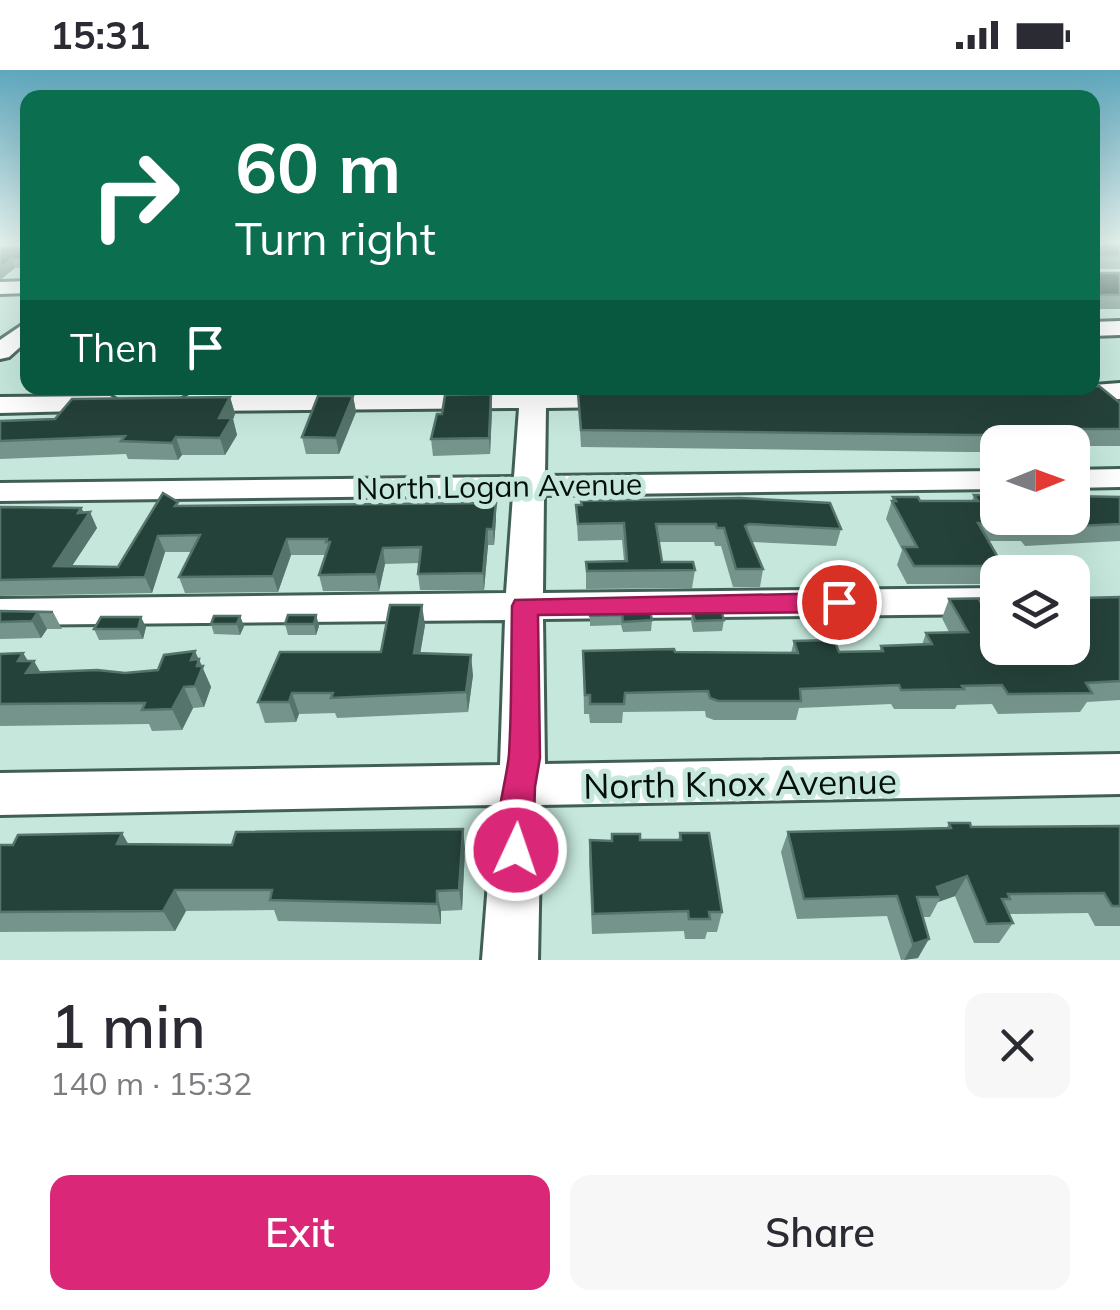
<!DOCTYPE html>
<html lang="en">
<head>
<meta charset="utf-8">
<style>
  :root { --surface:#fff; --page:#f7f7f7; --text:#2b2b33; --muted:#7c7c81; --accent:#db2777 }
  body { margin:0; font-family:Mulish,sans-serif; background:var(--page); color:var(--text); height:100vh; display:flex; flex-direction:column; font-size:38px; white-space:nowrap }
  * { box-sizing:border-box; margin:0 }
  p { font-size:32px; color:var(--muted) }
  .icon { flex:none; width:55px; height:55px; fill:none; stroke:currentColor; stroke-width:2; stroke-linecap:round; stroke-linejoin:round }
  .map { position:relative; height:890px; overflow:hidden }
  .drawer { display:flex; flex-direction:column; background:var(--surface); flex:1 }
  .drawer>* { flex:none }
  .guide { position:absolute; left:20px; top:20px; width:1080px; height:305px; border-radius:20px; box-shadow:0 10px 40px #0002; background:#0b6e4f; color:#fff; overflow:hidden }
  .needle { width:65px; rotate:89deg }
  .fabs { position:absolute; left:980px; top:355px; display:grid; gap:20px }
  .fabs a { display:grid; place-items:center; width:110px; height:110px; border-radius:20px; background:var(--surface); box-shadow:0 10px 40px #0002; font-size:50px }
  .pin { position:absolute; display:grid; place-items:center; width:85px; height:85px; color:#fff; margin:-42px; border:5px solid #fff; border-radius:50%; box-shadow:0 2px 10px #0007 }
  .me { position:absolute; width:110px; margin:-55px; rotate:3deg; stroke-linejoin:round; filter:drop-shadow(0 0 8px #0008) }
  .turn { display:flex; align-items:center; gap:35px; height:210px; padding:0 50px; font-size:45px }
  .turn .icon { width:130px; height:130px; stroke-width:2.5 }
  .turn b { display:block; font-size:70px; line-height:85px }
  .then { display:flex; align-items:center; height:95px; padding:0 50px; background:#0003; gap:20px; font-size:38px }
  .round { display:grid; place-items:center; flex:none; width:105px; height:105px; border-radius:20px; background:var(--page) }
  .summary { display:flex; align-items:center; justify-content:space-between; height:170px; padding:0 50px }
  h1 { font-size:60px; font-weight:600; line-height:75px }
  .action { display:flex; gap:20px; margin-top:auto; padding:20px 50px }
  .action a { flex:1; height:115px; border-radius:20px; background:var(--accent); color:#fff; font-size:40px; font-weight:600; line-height:115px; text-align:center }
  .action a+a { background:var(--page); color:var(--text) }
  .status { display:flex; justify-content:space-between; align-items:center; height:70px; padding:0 50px; background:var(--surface); direction:ltr }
  .status svg { height:28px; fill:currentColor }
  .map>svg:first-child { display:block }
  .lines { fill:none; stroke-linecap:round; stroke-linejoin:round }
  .minor-casing { stroke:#415f56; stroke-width:6 }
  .minor { fill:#fff; fill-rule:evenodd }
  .wall { fill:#75948b }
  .shaded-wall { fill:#55746b }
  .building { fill:#25423a; stroke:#55746b; stroke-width:2.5 }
  .route { fill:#db2777; stroke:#8e194d; stroke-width:2.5 }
  .labels { text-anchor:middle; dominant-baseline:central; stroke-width:10; stroke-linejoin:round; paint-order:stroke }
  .street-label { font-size:30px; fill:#040f0b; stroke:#c5e7dc }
  .near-street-label { font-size:35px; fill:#040f0b; stroke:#c5e7dc }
</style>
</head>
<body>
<div class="status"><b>15:31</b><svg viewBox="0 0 49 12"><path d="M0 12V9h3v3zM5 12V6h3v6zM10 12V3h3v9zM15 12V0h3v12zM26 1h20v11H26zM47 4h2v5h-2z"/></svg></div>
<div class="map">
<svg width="1120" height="890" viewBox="0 0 1120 890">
  <rect width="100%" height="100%" fill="#c5e7dc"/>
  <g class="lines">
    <defs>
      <g id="minor">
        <rect x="0" y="174" width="28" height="9"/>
        <polygon points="28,211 28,223 0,224 0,212"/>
        <polygon points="28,251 28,270 9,287 0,289 0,270"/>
        <polygon points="1120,251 1120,265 1092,266 1092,252"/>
        <polygon points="1120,313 1120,329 1064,330 1051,322 1054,318"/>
        <polygon points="520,318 620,321 633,329 620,337 546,338 545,406 998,401 998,419 544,425 543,523 998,518 998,544 543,549 545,694 1120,684 1120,724 541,735 538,890 482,890 494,735 0,745 0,703 500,695 505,550 0,555 0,529 506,523 513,425 0,431 0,413 514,407 519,338 189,341 176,333 189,325 520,322"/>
        <polygon points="110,326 123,334 119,340 0,343 0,327"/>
        <polygon points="1120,399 1120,417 1072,418 1072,400"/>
      </g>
    </defs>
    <use href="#minor" class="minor-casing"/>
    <use href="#minor" class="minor"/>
  </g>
  <g class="wall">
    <polygon points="28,174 28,198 15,198 0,210 0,177 24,178"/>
    <polygon points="1092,174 1120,174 1120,199 1095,199 1095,203 1120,203 1120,239 1092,239"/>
    <polygon points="66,318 158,318 155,321 68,322"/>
    <polygon points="323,318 389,318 323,320"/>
    <polygon points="578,323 1120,333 1120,376 1072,376 1072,372 998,372 998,382 968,382 581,377"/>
    <polygon points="353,326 356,342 339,384 306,384 302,367"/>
    <polygon points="230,327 235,344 233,349 237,365 225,385 182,385 178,390 128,389 126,384 0,389 0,351 55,349"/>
    <polygon points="492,340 490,384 433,386 431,369"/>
    <polygon points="974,425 998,425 998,448 1072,448 1072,426 1120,427 1120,471 1025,476 1021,471 988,471 1000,491 1083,492 1085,494 1078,507 1078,524 1082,528 1120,527 1120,630 1087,632 1080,642 998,644 992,634 957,635 955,639 894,639 891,634 799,638 796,650 714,650 706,647 705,641 623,642 622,653 590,653 589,644 584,644 583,581 674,579 675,582 791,583 794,571 834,570 839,582 879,582 881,576 922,575 926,563 949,562 942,548 949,529 998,528 998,550 991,550 998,561 998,578 1008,578 1012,585 1063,584 1058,578 1072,578 1072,502 998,502 998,514 907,514 897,495 902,480 886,449 893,427 918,427 920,431 972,431"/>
    <polygon points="576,435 841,459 836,476 752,472 763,499 760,517 733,517 721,476 715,476 714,472 659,472 662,492 695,500 692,518 586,519 586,492 624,491 622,470 578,471"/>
    <polygon points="180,436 496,449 494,475 488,475 484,520 420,520 418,504 419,493 385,494 379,521 323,521 319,505 326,485 291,485 278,522 185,523 179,507 192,482 165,482 152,523 0,526 0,437 81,438 97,458 72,496 118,497"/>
    <polygon points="0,541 53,542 62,559 47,559 41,568 0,569"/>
    <polygon points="650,541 652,550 651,561 623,562 621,555 590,556 590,542"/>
    <polygon points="692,541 724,550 722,561 693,562 691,551"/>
    <polygon points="316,545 319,556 316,565 288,565 285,554"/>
    <polygon points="240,546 244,556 240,565 214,564 211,554"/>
    <polygon points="425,555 420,583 473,605 468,642 337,648 335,643 299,644 296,652 265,653 258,632 381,582"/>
    <polygon points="146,557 143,569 99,570 94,559"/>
    <polygon points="23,583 28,591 40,602 125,603 158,600 199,589 211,617 204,637 193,638 182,660 152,661 149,654 0,656 0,584"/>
    <polygon points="949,753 971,757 1120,756 1120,856 1095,856 1088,843 1009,844 1013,853 999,873 974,873 955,826 938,832 930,847 923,847 918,888 901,890 887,846 797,849 781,782 788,762 946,759"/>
    <polygon points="680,763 722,842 717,862 707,862 705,869 685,869 684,861 592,864 589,791 590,770 612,771 612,764 640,770 678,770"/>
    <polygon points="129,774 465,779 462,840 441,841 441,854 278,851 274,840 186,841 175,861 0,862 0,775"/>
  </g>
  <g class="shaded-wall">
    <polygon points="12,189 15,198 0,210 0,198"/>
    <polygon points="491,324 492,340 490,384 489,368"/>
    <polygon points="353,326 356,342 339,384 336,368"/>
    <polygon points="230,327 235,344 233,349 237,365 225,385 220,368 219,348"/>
    <polygon points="176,367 182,385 178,390 172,373"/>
    <polygon points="496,433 496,449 494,475 493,459"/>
    <polygon points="81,438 86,448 90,442 97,458 64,508 54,496"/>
    <polygon points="487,459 488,475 484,520 483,503"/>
    <polygon points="158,466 165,482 152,523 145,507"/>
    <polygon points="287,469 291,485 278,522 273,506"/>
    <polygon points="383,478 385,494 379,521 376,504"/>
    <polygon points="422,535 425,555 417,603 414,583"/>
    <polygon points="38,542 47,559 41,568 32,551"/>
    <polygon points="316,545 319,556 316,565 314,554"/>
    <polygon points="240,546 244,556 240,565 237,554"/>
    <polygon points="141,547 146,557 143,569 138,559"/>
    <polygon points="195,581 211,617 204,637 195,616 191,590"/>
    <polygon points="23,583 31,596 34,591 46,612 39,624 18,591"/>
    <polygon points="471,585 473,605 468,642 466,622"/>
    <polygon points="184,617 193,638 182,660 172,639"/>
    <polygon points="292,623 299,644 296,652 289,632"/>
    <polygon points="463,759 465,779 462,840 459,820"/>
    <polygon points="122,763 134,784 117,774"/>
    <polygon points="967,806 955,826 938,832 941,827 937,817"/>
    <polygon points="175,820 186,841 175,861 163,841"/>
    <polygon points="437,821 441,841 441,854 437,834"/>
    <polygon points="929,869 918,888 904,890 913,874"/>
  </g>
  <g class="building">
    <polygon points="26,174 28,174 28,189 12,189 0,198 0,177 24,178"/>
    <polygon points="1092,174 1120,174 1120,186 1095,186 1095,203 1120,203 1120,225 1092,225"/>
    <polygon points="1099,316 1120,333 1120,359 1037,359 1040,364 974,365 581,360 578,323"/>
    <polygon points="491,324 489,368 431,369 437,344 442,344 445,325"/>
    <polygon points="318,326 353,326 336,368 302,367"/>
    <polygon points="230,327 219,348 232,348 220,368 176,367 172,373 121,371 125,366 0,371 0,351 55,349 72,329"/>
    <polygon points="163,423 178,432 175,436 496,433 493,459 487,459 483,503 418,504 421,477 383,478 376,504 319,505 330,472 326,472 327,469 287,469 273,506 179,507 200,465 158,466 145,507 0,510 0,437 81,438 78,443 90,442 54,496 118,497"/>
    <polygon points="974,425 998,425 998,448 1072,448 1072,426 1120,427 1120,454 1034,458 1030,452 978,453 1000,491 1083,492 1085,494 1078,498 1078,524 1082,528 1120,527 1120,611 1086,613 1092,623 1008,624 1002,615 962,616 964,619 901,620 899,615 800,619 801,631 718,631 710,628 708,621 625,623 624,634 590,634 590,625 585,625 583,581 674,579 675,582 798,583 794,571 834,570 839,582 883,581 881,576 932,574 926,563 968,562 949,529 998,528 998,531 980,531 998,561 998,578 1008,578 1012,585 1078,584 1073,578 1081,578 1072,564 1072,502 1010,502 1010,499 1006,496 914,496 903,477 917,477 892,431 896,431 893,427 918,427 920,431 978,431"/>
    <polygon points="740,428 830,433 841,459 749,454 745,456 763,499 736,499 724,458 717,458 716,454 656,454 662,492 693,492 695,500 587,501 586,492 627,491 624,453 578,454 576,435 582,435 581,431"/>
    <polygon points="390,535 422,535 414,583 471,585 466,622 331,628 333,623 292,623 289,632 258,632 280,582 381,582"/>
    <polygon points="721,540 724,550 695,551 692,541"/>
    <polygon points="0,541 53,542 38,542 32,551 0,552"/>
    <polygon points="650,541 652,550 623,552 622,545 590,546 590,542"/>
    <polygon points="288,545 316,545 314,554 285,554"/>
    <polygon points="214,546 240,546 237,554 211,554"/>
    <polygon points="101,547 141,547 138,559 94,559"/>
    <polygon points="195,581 191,590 199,589 197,596 203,596 195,616 184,617 172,639 142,640 145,633 0,634 0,584 23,583 18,591 34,591 26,603 97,600 125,603 158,600 164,585"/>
    <polygon points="949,753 970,753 971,757 1120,756 1120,836 1112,836 1104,823 1008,824 1010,829 1002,829 1013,853 987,854 967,806 937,817 941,827 917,827 929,869 913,874 897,826 804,829 788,762 951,758"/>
    <polygon points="463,759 459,820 437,821 437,834 270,830 272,820 175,820 163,841 0,842 0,775 13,775 18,765 122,763 117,774 232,775 236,762"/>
    <polygon points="680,763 709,763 722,842 709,842 710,849 689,849 688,841 593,844 590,770 612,771 612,764 640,764 640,770 681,770"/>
  </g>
  <linearGradient id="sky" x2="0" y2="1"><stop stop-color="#5fa7bd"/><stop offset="0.58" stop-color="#e5f4ef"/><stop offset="1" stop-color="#e5f4ef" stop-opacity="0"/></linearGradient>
  <rect width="1120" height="298" fill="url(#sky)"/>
  <path class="route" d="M839,523l9,3 4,6 -4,7 -9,3 -301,3 2,143 -5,29 -2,63 -5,12 -12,5 -13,-5c-14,-32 3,-74 6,-108 3,-49 2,-99 3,-148l3,-6z"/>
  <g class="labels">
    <g class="street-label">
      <text transform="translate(499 416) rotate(-1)">North Logan Avenue</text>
    </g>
    <g class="near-street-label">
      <text transform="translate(740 713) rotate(-1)">North Knox Avenue</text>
    </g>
  </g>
</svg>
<div class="fabs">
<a><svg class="needle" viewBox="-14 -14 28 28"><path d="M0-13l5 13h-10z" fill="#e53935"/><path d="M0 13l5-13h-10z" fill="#7c7c81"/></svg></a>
<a><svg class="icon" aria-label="layers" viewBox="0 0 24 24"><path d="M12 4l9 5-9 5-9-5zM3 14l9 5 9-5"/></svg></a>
</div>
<div class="pin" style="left:839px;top:532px;background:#d93025"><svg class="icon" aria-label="arrive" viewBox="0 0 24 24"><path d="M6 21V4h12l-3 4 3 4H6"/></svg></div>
<svg class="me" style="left:516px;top:780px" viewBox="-20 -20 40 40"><circle r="17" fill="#db2777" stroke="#fff" stroke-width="3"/><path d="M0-11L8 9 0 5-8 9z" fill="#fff"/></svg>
<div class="guide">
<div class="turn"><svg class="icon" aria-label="right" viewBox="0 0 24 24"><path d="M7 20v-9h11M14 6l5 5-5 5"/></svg><div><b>60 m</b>Turn right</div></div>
<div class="then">Then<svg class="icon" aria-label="arrive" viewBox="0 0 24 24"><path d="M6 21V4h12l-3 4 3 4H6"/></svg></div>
</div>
</div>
<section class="drawer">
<div class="summary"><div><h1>1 min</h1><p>140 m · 15:32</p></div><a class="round"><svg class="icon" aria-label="close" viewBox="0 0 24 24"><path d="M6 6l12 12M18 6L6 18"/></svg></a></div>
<div class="action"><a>Exit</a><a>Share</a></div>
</section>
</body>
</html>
